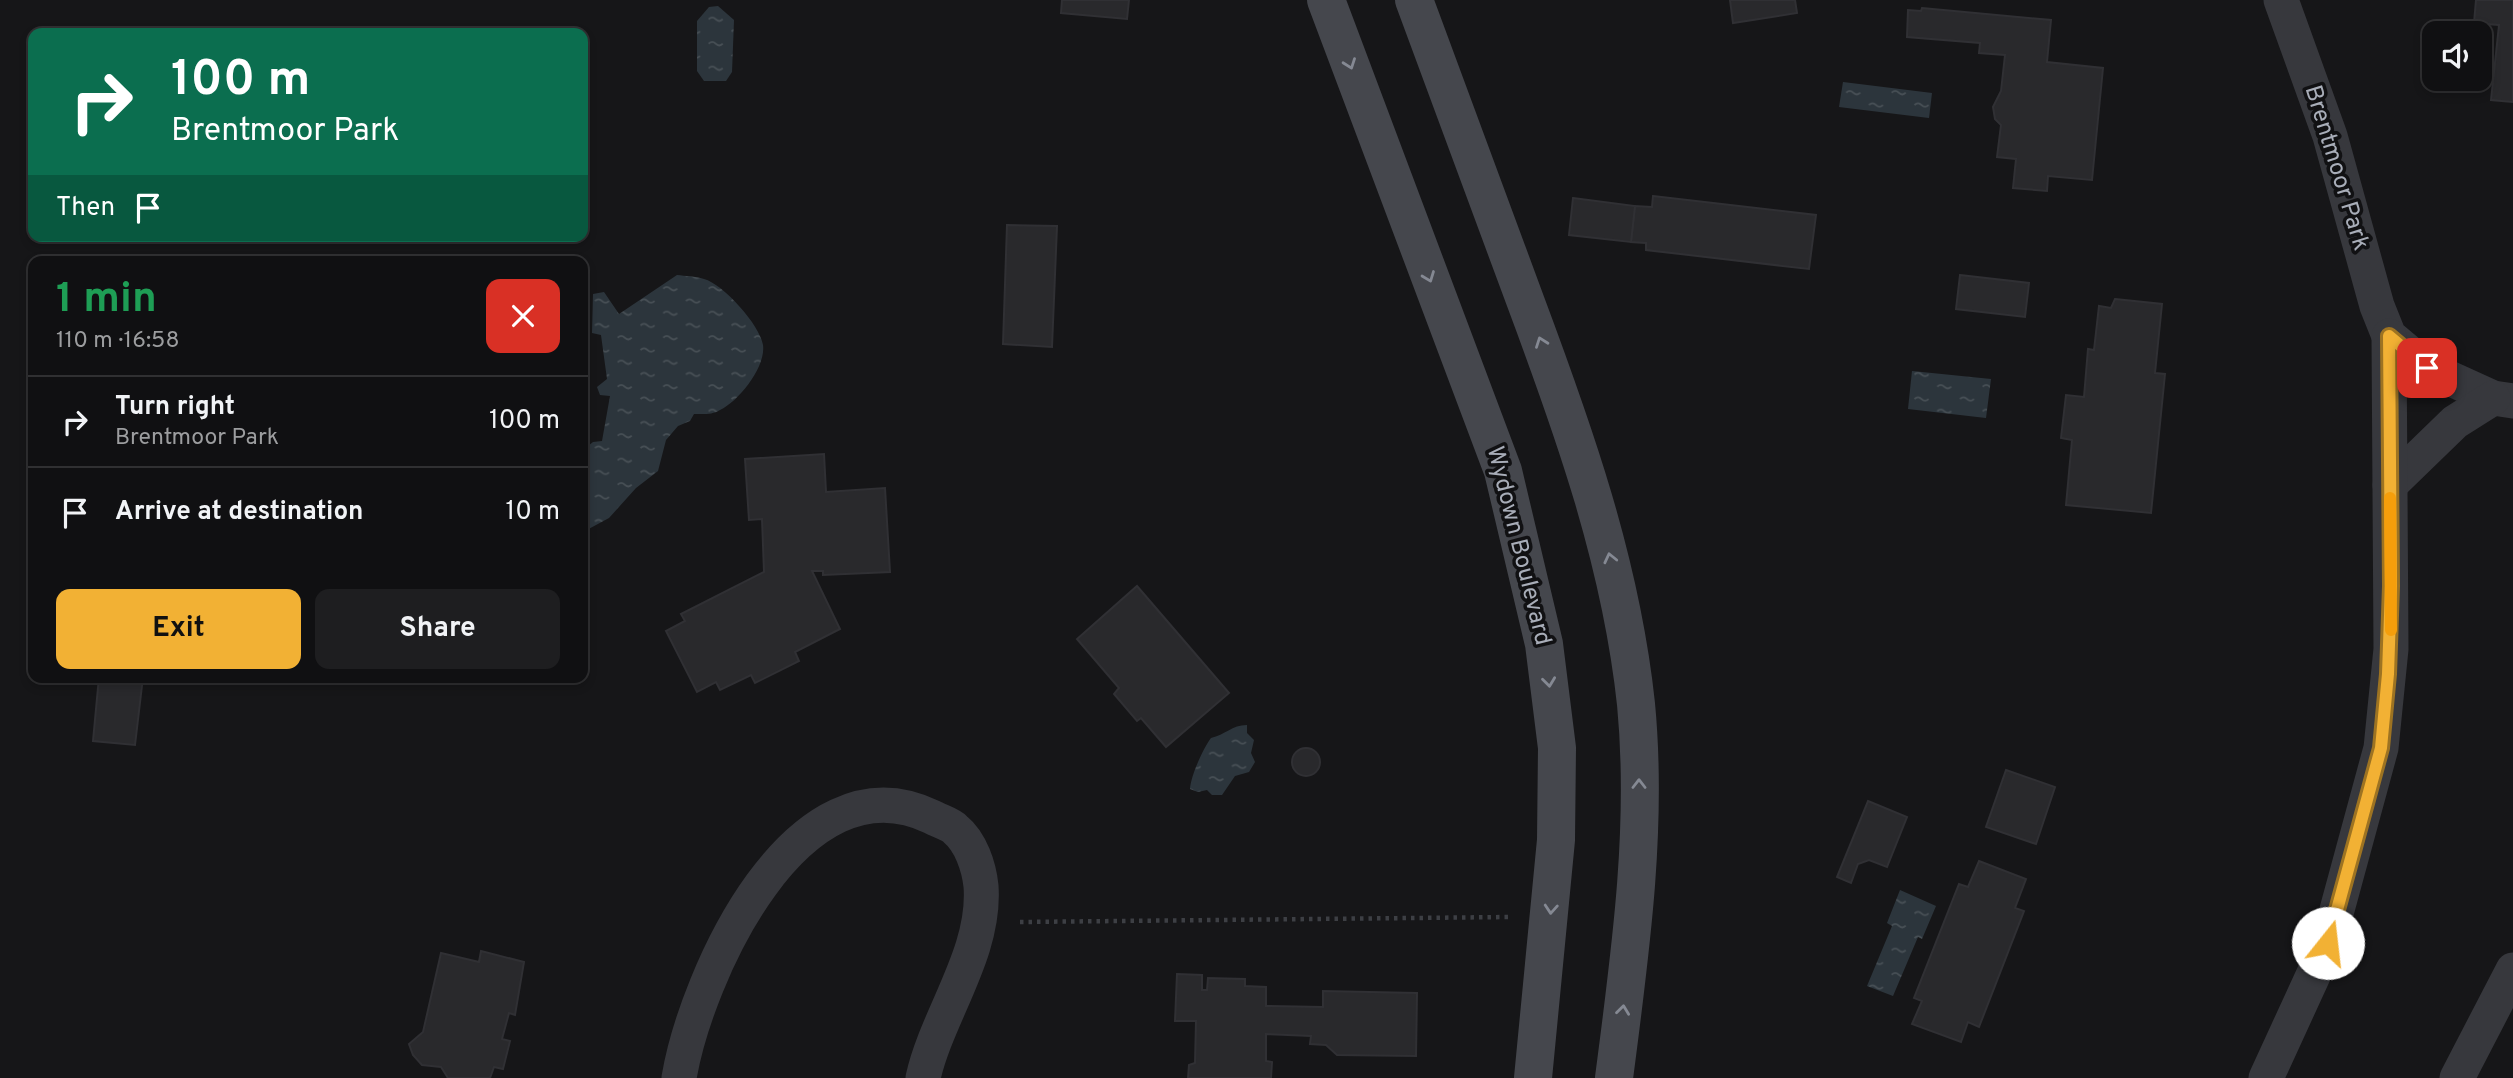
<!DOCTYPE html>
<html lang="en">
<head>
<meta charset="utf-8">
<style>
  :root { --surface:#101012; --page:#1e1e20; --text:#f1f3f6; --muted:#9c9d9f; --line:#303032; --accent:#f2b134 }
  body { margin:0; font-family:Overpass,sans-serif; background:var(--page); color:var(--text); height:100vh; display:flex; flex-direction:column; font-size:26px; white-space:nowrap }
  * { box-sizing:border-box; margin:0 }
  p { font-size:23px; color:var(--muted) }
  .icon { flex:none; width:38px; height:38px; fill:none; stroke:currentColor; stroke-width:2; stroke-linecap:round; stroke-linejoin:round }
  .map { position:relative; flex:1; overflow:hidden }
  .sheet { position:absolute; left:28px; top:256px; width:560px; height:427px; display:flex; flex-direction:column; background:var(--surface); border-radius:14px; box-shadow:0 4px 10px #0003,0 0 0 2px var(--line) }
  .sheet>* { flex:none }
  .top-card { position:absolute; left:28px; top:28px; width:560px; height:214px; border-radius:14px; box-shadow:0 4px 10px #0003,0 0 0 2px var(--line); background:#0b6e4f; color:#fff; overflow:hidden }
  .buttons { position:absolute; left:2422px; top:21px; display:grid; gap:14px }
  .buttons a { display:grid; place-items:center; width:70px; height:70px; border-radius:14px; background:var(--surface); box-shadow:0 4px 10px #0003,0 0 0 2px var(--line); font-size:35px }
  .pin { position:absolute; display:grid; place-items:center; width:60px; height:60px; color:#fff; margin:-30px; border-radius:14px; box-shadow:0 4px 10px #0006 }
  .me { position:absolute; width:77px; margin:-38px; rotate:16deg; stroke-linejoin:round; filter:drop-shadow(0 0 5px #0008) }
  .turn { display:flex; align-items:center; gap:24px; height:147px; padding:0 28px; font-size:32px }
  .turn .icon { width:91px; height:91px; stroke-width:2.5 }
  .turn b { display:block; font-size:49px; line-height:60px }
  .then { display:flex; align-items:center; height:66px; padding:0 28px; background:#0003; gap:14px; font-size:26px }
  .round { display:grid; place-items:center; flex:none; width:74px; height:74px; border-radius:14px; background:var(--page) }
  .headline { display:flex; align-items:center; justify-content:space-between; height:119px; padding:0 28px }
  h1 { font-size:42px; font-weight:700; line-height:52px; color:#1e9e55 }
  .primary-button { display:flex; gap:14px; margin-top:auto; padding:14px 28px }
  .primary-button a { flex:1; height:80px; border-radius:14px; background:var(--accent); color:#111; font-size:28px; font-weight:700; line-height:80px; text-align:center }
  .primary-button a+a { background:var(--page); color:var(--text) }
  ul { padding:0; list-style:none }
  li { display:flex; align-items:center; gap:21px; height:91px; padding:0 28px; border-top:2px solid var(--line) }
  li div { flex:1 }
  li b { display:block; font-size:26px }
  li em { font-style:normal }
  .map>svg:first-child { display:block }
  .water { fill:url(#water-ripples) }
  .building { fill:#29292c; stroke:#303034; stroke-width:2 }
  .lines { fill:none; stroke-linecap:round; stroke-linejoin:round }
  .path { stroke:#3d3f44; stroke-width:4.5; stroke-dasharray:3.5 5; stroke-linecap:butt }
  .street { stroke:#37383d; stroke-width:35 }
  .secondary { stroke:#45474d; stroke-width:38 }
  .oneway { stroke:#858993 }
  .route-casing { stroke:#9d7322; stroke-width:18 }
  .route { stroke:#f2b134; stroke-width:12 }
  .slow { stroke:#f59e0b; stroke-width:12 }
  .labels { text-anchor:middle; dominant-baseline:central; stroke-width:7; stroke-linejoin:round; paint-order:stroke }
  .street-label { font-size:24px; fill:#a8adb8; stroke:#111113 }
</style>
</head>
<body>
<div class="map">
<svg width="2513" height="1078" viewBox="0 0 2513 1078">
  <defs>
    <pattern id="water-ripples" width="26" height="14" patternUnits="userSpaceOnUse" patternTransform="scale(1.75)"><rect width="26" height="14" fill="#2c353c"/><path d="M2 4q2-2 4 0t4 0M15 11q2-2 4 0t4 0" fill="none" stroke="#485056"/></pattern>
  </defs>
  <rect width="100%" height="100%" fill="#161618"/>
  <g class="water">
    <polygon points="718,6 734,20 732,72 726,81 704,81 697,71 697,21 709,7"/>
    <polygon points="1843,82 1932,93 1929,118 1839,107"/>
    <path d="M677,275c8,1 18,1 27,4 19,5 56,46 59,66 3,22 -24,56 -43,65 -8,5 -17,4 -26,4l-4,7 -12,5 -12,14 -8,31 -22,17 -27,30 -26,14v-82l10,-8 9,-1 8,-45 -10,-1 -3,-8 10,-8 -6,-44 -9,-2 1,-39 11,-2 15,22z"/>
    <polygon points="1912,371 1991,379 1986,418 1908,409"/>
    <path d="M1247,725v8l7,7 -3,13 4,9 -6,10 -14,4 -13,19h-10l-5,-5 -9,2 -8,-3c1,-14 13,-40 21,-51 14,-3 21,-13 36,-13z"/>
    <polygon points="1900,890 1936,906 1922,939 1918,937 1893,996 1867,986 1892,926 1887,923"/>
  </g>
  <g class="building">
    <polygon points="1062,0 1129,0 1127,19 1061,13"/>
    <polygon points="1730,0 1795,0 1797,13 1733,23"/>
    <polygon points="2476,0 2513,0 2513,102 2491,100 2499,25 2474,23"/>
    <polygon points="1922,8 2051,20 2047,62 2103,68 2092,180 2048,176 2047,191 2013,188 2016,159 1997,157 2001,125 1995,119 1993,107 2001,91 2005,55 1979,53 1980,43 1907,37 1908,10 1921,11"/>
    <polygon points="1653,196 1816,215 1809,269 1646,250 1646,243 1631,242 1635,206 1652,207"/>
    <polygon points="1573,198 1635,206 1631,242 1569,235"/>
    <polygon points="1007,225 1057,226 1052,347 1003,344"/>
    <polygon points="1960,275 2029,283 2025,317 1956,309"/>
    <polygon points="2115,299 2162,304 2155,373 2165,374 2151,513 2066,505 2072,440 2061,438 2066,395 2084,397 2088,349 2094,350 2099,306 2111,308"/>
    <polygon points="824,454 826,492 885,488 890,572 823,575 823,571 812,571 840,629 795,652 799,661 755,683 751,675 720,690 716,682 697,692 666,631 685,621 681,614 764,572 762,519 749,520 745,459"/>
    <polygon points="1137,586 1229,693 1166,747 1141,718 1137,721 1114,694 1119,688 1077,639"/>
    <polygon points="99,677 143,677 135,745 93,741"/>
    <circle cx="1306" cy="762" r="14"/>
    <polygon points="2006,770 2055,787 2036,844 1986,827"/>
    <polygon points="1868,801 1907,817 1887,867 1869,860 1858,864 1851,883 1837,877"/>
    <polygon points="1979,861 2026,879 2015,908 2024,911 1979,1027 1968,1022 1961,1042 1912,1024 1922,1001 1914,998 1959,884 1968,887"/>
    <polygon points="481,951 524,962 515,1015 509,1013 502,1039 510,1041 503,1069 494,1067 490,1078 448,1078 441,1067 422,1065 413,1055 409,1044 423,1032 441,953 479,962"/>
    <polygon points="1177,974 1202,975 1202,990 1207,990 1208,978 1245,979 1245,986 1266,987 1266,1006 1323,1007 1323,991 1417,993 1416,1056 1337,1055 1326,1045 1310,1044 1311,1036 1266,1034 1266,1061 1272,1062 1271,1078 1188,1078 1189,1065 1195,1063 1196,1021 1175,1021"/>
  </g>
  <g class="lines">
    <polyline class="path" points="1020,922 1509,917"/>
    <g class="street">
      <polyline points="2281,0 2330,136 2377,306 2389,336 2427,368 2493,398 2513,401"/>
      <polyline points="2390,485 2455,422 2493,398"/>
      <path d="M679,1078c17,-101 118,-327 253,-261 7,4 18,7 23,12 16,13 24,38 26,57 5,67 -44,129 -58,192"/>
      <polyline points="2266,1078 2328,943 2381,748 2391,649 2389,336"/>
      <polyline points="2457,1078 2513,970"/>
    </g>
    <g class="secondary">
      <polyline points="1326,0 1503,471 1544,644 1557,748 1556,840 1533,1078"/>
      <path d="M1414,0c37,100 74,200 111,300 49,131 96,263 111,404 12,124 -6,251 -22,374"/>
    </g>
  </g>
  <defs><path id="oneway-chevron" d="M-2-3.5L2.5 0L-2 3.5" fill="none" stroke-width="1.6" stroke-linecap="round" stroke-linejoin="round" transform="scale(1.75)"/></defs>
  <g class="oneway">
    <use href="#oneway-chevron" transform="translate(1350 64) rotate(70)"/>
    <use href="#oneway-chevron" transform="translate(1429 277) rotate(69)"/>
    <use href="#oneway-chevron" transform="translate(1541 342) rotate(-110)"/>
    <use href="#oneway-chevron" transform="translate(1610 558) rotate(-103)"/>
    <use href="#oneway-chevron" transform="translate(1549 682) rotate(83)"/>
    <use href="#oneway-chevron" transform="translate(1639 784) rotate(-90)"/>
    <use href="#oneway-chevron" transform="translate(1551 909) rotate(94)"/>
    <use href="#oneway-chevron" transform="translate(1623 1010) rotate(-83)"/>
  </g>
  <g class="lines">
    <defs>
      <polyline id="route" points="2328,943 2381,748 2388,674 2391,586 2389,336 2427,368"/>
    </defs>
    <use href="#route" class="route-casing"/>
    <use href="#route" class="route"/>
    <polyline class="slow" points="2390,498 2391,630"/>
  </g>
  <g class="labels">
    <g class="street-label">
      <text transform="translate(2336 168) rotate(73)">Brentmoor Park</text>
      <text transform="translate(1518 546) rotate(76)">Wydown Boulevard</text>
    </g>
  </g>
</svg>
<div class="buttons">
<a><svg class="icon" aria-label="sound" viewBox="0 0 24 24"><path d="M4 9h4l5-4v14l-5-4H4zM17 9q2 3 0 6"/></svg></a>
</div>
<div class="pin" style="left:2427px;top:368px;background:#d93025"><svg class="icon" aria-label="arrive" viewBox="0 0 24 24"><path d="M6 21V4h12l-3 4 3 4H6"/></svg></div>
<svg class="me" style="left:2328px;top:943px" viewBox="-20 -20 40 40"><circle r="19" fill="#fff"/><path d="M0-13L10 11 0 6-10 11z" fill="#f2b134"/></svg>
<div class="top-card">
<div class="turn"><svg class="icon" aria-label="right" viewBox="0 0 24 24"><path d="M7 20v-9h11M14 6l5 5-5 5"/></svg><div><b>100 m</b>Brentmoor Park</div></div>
<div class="then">Then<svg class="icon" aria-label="arrive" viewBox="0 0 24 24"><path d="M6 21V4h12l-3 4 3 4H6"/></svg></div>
</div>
<section class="sheet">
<div class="headline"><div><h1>1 min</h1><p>110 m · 16:58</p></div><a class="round" style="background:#d93025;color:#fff"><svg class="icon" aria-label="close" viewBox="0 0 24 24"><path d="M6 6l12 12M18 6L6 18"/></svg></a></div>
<ul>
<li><svg class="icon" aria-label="right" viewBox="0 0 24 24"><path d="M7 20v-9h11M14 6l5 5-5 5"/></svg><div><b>Turn right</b><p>Brentmoor Park</p></div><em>100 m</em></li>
<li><svg class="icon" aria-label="arrive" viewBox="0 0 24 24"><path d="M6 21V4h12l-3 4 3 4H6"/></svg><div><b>Arrive at destination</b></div><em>10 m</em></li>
</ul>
<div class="primary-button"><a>Exit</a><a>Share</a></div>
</section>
</div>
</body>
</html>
